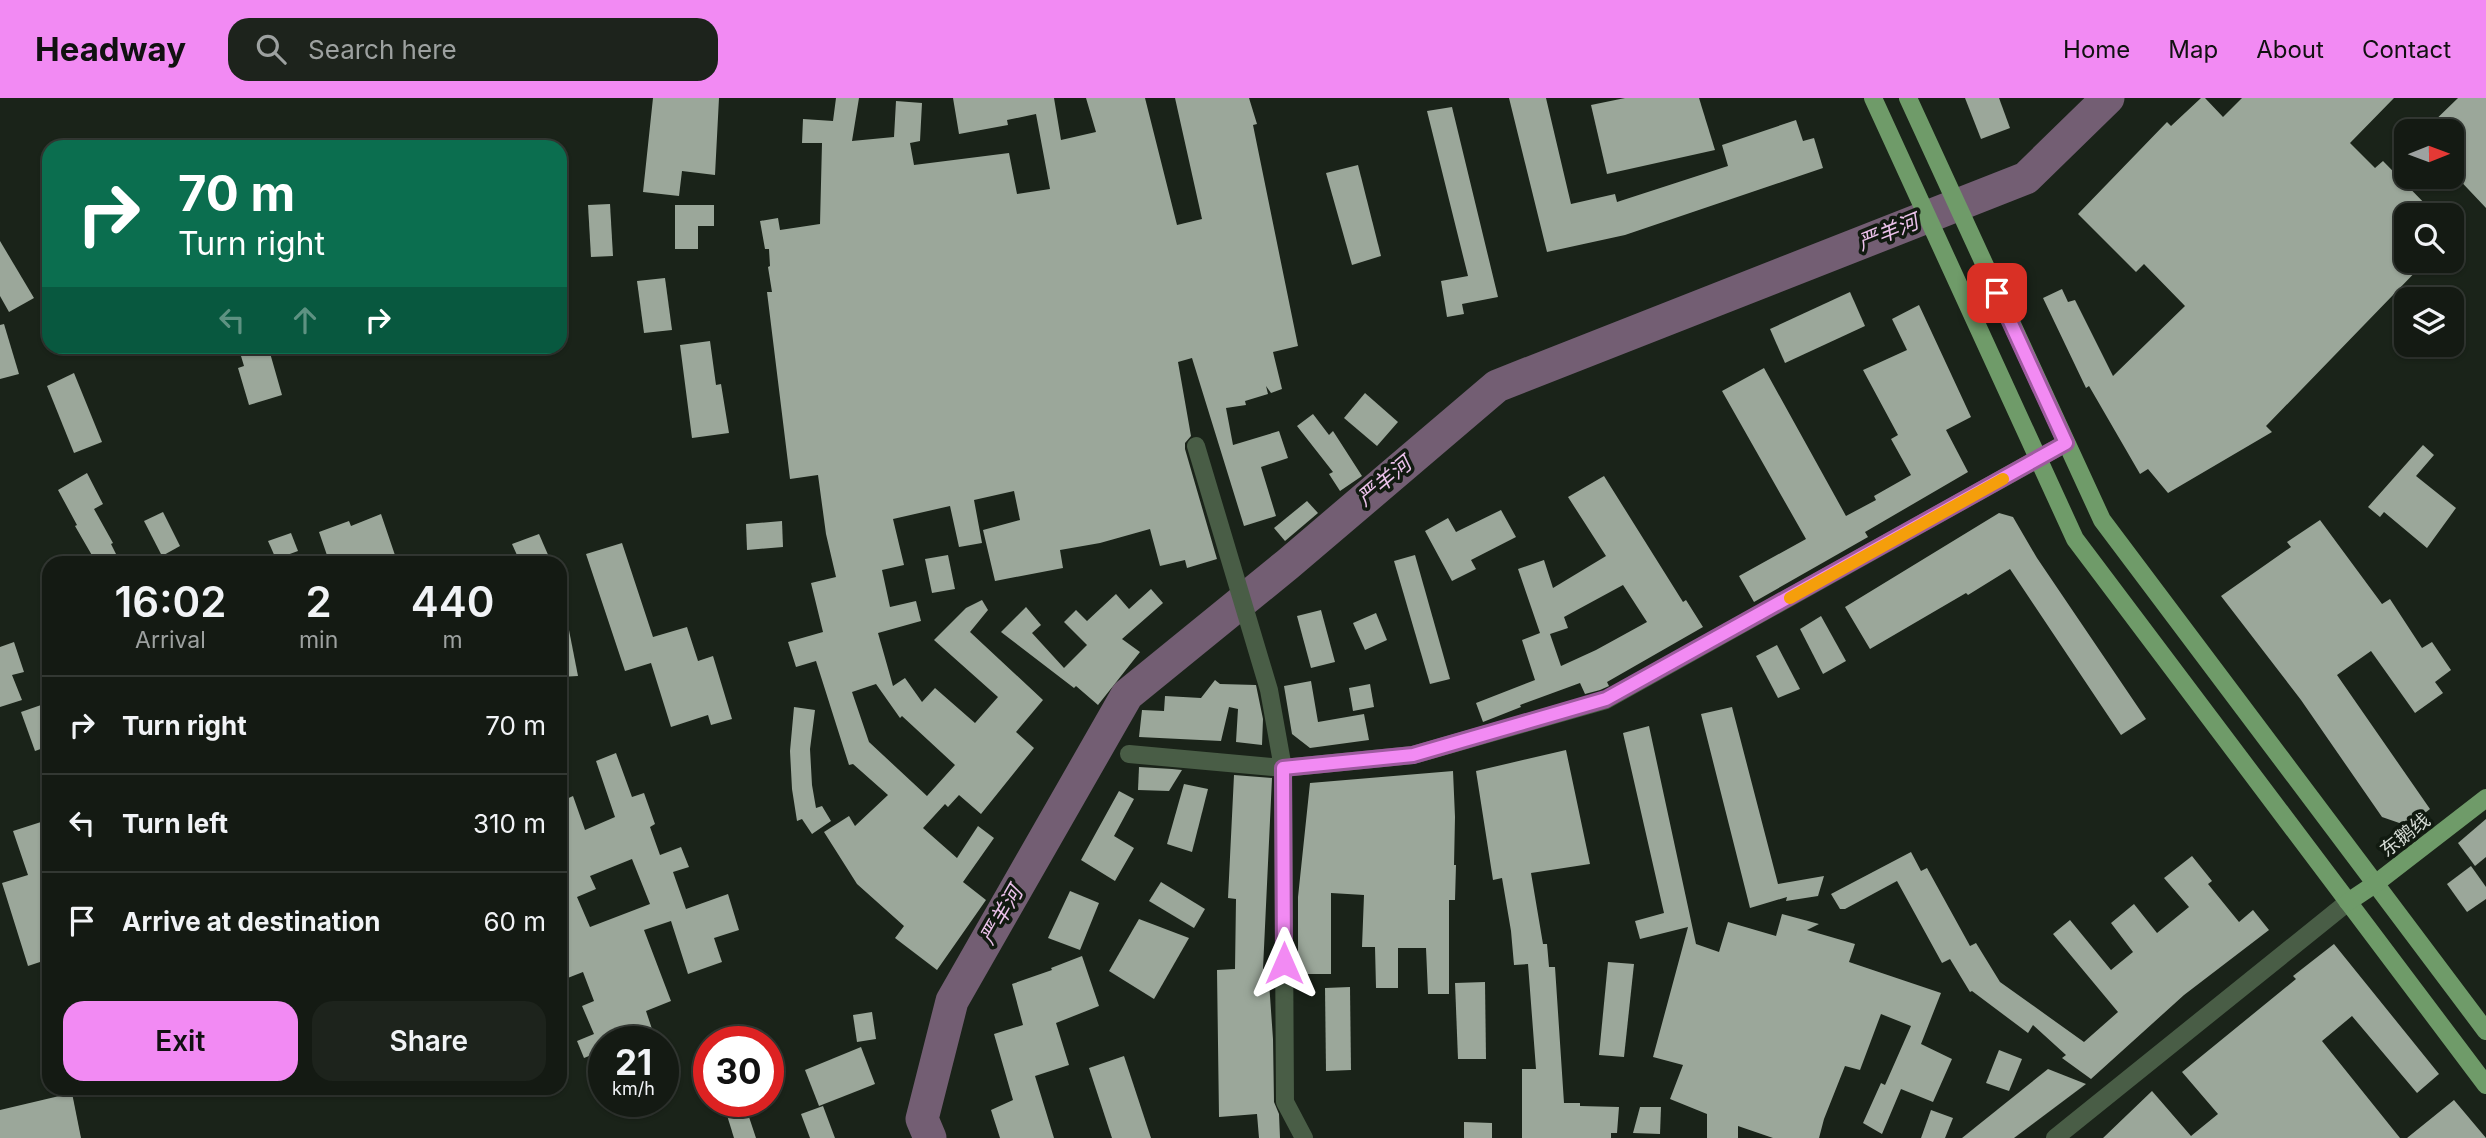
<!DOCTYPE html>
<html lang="en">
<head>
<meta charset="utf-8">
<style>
  :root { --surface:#141a13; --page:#1d231c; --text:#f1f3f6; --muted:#9da1a0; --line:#333833; --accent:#f28af3 }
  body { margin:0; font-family:Inter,"Noto Sans SC",sans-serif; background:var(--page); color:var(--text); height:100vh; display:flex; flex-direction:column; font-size:26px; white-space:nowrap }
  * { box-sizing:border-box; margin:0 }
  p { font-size:23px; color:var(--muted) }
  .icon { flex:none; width:38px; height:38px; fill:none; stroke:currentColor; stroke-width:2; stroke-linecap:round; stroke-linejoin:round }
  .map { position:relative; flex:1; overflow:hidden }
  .drawer { position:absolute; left:42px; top:458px; width:525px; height:539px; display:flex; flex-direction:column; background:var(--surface); border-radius:21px; box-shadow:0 2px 5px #0004,0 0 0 2px var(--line) }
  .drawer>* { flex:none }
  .top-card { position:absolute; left:42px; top:42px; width:525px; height:214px; border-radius:21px; box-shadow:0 2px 5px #0004,0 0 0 2px var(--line); background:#0b6e4f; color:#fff; overflow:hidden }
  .needle { width:46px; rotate:89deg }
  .buttons { position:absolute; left:2394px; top:21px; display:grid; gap:14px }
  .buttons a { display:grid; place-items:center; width:70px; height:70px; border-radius:14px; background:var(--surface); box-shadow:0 2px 5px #0004,0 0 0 2px var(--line); font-size:35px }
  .speed { position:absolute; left:588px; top:928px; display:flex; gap:14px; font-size:35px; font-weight:700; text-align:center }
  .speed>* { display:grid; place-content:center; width:91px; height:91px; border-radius:50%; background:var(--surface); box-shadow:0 2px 5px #0004,0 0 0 2px var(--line); line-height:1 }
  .speed small { font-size:18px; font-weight:400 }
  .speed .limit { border:10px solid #d22; background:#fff; color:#111 }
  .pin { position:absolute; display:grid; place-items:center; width:60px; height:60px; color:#fff; margin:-30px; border-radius:14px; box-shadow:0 4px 10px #0006 }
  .me { position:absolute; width:77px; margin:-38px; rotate:0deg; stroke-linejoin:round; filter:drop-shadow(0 0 5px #0008) }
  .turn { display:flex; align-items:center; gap:24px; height:147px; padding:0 21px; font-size:32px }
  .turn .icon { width:91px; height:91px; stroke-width:2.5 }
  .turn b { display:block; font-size:49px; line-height:60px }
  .lanes { display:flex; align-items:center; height:66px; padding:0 21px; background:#0003; justify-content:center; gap:35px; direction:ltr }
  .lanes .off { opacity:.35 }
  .eta { display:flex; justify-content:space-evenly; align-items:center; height:119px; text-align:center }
  .eta b { font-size:42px; font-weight:600; line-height:49px }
  .primary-button { display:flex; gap:14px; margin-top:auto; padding:14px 21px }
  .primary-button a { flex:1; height:80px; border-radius:21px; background:var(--accent); color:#111; font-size:28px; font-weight:600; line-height:80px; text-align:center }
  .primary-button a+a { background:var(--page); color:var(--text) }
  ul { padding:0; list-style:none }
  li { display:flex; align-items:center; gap:21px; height:98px; padding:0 21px; border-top:2px solid var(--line) }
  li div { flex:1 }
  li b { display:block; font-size:26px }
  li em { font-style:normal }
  header { display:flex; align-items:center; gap:42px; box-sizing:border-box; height:98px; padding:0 35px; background:var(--accent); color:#111 }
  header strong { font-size:33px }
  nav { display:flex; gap:38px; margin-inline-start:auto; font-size:24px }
  .search { width:490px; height:63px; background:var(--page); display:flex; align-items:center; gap:18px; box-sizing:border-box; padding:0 24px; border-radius:21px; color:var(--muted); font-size:26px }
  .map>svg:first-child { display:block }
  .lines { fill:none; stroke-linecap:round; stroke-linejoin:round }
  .river { stroke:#735e73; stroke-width:33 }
  .building { fill:#9ba79a; fill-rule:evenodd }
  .minor { stroke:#495d46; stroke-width:18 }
  .major { stroke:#6f9b69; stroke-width:18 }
  .route-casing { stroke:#9d5a9e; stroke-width:18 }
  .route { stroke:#f28af3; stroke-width:12 }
  .slow { stroke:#f59e0b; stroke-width:12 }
  .labels { text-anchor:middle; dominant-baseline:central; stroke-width:7; stroke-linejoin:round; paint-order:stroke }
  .street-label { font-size:19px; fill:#d6dcd5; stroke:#111a10 }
  .water-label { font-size:21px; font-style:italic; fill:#ebc1ea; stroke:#111a10 }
</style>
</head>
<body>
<header>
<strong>Headway</strong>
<div class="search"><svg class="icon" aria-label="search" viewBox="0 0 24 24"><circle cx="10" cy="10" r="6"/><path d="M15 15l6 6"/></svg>Search here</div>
<nav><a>Home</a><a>Map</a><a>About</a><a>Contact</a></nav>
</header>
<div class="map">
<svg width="2486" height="1040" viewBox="0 0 2486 1040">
  <rect width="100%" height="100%" fill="#1a2319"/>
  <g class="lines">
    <polyline class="river" points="930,1040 922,1021 952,903 1127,597 1288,466 1497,288 2026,80 2108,0"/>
  </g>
  <g class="building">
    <polygon points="653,0 719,0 715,77 682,73 679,98 643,94"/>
    <path d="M836,0h23l-7,43 42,-4 2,-36 26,2 -2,38 -10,2 4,22 95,-12 8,41 33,-5 -14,-75 -29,6 1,5 -49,9 -6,-36h101l7,42 35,-8 -10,-34h59l32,127 25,-6 -27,-121h74l8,26 -4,1 45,221 -25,6 9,37 -11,4 -5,-7 2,8 -23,7 1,4 -20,3 7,37 46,-14 9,27 -27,9 15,49 -32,10 -52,-168 -14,4 13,74 -6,7v6l32,110 -30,9 -2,-8 -25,6 -10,-37 -50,14 -40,7 3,18 -68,13 -12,-51 37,-10 -6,-29 -40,9 8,43 -23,4 -9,-41 -57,13 11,46 -22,5 8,37 26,-6 5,20 -43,12 15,53 12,-8 17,24 13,-14 40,35 23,-26 -64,-57 32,-32 16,-8 6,10 -18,22 73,68 -27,32 18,16 -53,66 -22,-19 -11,12 -3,-3 -22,24 34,30 21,-32 16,12 -31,44 23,18 -49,70 -42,-32 9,-12 -47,-42 -33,-52 25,-16 6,10 33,-31 -35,-31 -4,1 -33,-104 -20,6 -8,-25 35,-10 -12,-49 25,-6 -10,-43 -8,-59 -28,4 -23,-187h5l-4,-25 2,-1 -1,-17h-4l-5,-28 18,-3 2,12 40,-6 2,-81h-20l1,-24 30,2zM876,586l24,34 2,-2 53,49 -28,31 -58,-54 -17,-50z"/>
    <polygon points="1509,0 1546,0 1571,106 1615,96 1617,104 1728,68 1722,47 1796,22 1803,43 1814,40 1823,70 1625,137 1547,154"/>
    <polygon points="1625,0 1699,0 1715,52 1607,76 1591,7"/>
    <polygon points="1965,0 1999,0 2010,30 1981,41"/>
    <polygon points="2201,0 2205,0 2223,19 2242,0 2394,0 2350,45 2375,70 2383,63 2436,117 2406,117 2406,163 2426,163 2266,328 2272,334 2168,395 2148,371 2140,376 2089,288 2086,290 2043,200 2062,191 2068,204 2075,202 2113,278 2185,208 2144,166 2136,174 2078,116 2167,24 2171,28"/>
    <polygon points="2458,0 2486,0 2486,110 2452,74 2452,33 2424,33"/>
    <polygon points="1452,9 1498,199 1462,206 1464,216 1447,219 1441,183 1468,178 1427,13"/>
    <polygon points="1358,67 1381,158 1352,167 1326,75"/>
    <polygon points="610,106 613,158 591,159 588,107"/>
    <polygon points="675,107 714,107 714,128 698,128 698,151 675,151"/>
    <polygon points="0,143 34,200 9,214 0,198"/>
    <polygon points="665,180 672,232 644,235 637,183"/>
    <polygon points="1850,194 1865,228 1785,265 1770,231"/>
    <polygon points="1919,207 1971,319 1946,332 1968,374 1865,434 1868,439 1754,504 1739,478 1806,441 1722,293 1764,270 1846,418 1876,402 1874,398 1911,377 1891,341 1898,337 1863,272 1907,252 1892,221"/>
    <polygon points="4,226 19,276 0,281 0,227"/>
    <polygon points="710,243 716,287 721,286 729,335 692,340 680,247"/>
    <polygon points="238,248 268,248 282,297 249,307 238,270 244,268"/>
    <polygon points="74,275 102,344 74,355 47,288"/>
    <polygon points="1365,295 1398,324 1377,348 1344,320"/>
    <polygon points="1313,316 1329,337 1333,333 1362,378 1340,393 1329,376 1333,374 1297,328"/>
    <polygon points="2423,347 2434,357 2416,378 2456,410 2427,450 2384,414 2380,419 2368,409"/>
    <polygon points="87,375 103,406 94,411 113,445 111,446 121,466 97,466 75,428 77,427 58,392"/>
    <path d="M1604,378l79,126 3,-2 17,27 -96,55 2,4 -9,4 -15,4 -5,-11 -60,22 1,2 -38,15 -7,-19 59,-23 -13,-40 18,-7 -22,-64 26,-9 9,28 53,-32 -38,-59zM1623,487l24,37 -51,28 -35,16 -11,-32 18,-6 -4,-11z"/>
    <polygon points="1307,403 1318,415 1285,443 1274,430"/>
    <polygon points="1501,412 1516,439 1471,462 1476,471 1452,483 1425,433 1448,420 1456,434"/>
    <polygon points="163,414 180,448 162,458 144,423"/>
    <polygon points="1999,415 2013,419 2037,460 2146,621 2121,637 2010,471 1968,497 1966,495 1870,551 1845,509"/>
    <polygon points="381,416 398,466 330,466 319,434 349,423 351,428"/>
    <polygon points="2320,422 2382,506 2390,501 2422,550 2432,544 2451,572 2435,584 2443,595 2415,615 2371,553 2337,577 2430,711 2408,728 2382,719 2301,602 2221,498 2291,449 2287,444"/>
    <polygon points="782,423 783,449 747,452 746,426"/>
    <polygon points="291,435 298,453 276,461 268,443"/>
    <polygon points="539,436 552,466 521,466 512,446"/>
    <polygon points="622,445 653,539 687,529 698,563 713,558 732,621 711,627 708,617 671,629 651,565 625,573 586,456"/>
    <polygon points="948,457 955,491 932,495 925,461"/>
    <polygon points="1415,457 1450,581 1430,586 1394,463"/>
    <polygon points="1151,491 1163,505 1122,541 1140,554 1098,607 1076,588 1074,590 1001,534 1026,509 1041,527 1032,535 1064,570 1087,547 1064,524 1076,512 1087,523 1116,496 1129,511"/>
    <polygon points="1321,512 1335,564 1311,570 1297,518"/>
    <polygon points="1376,515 1387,542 1365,552 1353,525"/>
    <polygon points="1821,518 1846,563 1823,576 1800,531"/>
    <polygon points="567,522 578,578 560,579 560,523"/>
    <polygon points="14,544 24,574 12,577 22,602 0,609 0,549"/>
    <polygon points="1777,547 1800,591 1778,600 1756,558"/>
    <polygon points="1215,582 1220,586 1256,587 1263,621 1262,647 1236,644 1238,611 1229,609 1221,643 1139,639 1142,612 1164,613 1165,598 1201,600"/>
    <polygon points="1311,583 1318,624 1364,616 1369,642 1310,650 1292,636 1284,588"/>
    <polygon points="1370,586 1374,609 1353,613 1349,590"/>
    <polygon points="44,606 49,620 49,648 35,653 21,614"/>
    <polygon points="794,609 815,612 810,651 812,687 816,710 822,708 831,723 812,736 802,721 797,723 792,691 790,653"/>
    <polygon points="1732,609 1778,786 1824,778 1818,798 1786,803 1787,799 1750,810 1701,616"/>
    <polygon points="1649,628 1696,846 1719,854 1728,824 1776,838 1782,816 1819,826 1807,832 1855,846 1849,864 1941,895 1921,946 1952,961 1933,1004 1901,991 1882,1036 1863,1025 1881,985 1885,987 1911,928 1881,916 1860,972 1845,968 1824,1021 1819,1040 1773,1040 1738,1028 1738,1040 1707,1040 1707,1016 1670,1001 1683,967 1653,959 1688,829 1640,841 1635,823 1664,815 1623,635"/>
    <polygon points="1566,652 1590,766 1531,775 1543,846 1547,846 1549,869 1555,869 1564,1005 1580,1005 1580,1008 1619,1009 1617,1035 1611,1035 1611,1040 1522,1040 1522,971 1536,971 1528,866 1514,867 1511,833 1502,780 1493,782 1476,673"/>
    <path d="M616,655l16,44 12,-4 11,31 -5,3 10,28 21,-8 8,20 -16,5 13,37 42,-15 11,36 -25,8 8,24 -34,12 -17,-53 -27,9 27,71 -25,10 6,18 -28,12h-20v9l-20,8 -7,-17 17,-7 -12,-28 12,-5 -11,-29 -23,9v-179l13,-6 12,34 30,-13 -19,-56zM632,761l18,45 -60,23 -13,-30 19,-8 -6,-13z"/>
    <polygon points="1139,669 1172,671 1182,672 1169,693 1138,692"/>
    <polygon points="1453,673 1455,719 1454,767 1456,767 1455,802 1449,802 1449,896 1428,896 1426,850 1398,850 1398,890 1376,890 1375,849 1362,849 1364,797 1331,795 1331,876 1298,876 1298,799 1310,685"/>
    <polygon points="1234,677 1272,680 1263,871 1268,870 1273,941 1274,1004 1279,1016 1280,1040 1259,1040 1257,1016 1219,1019 1217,872 1235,871 1236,801 1228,800"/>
    <polygon points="1184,686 1208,691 1192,754 1167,746"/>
    <polygon points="1119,693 1134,701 1114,738 1134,750 1115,783 1081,762"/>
    <polygon points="2486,721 2486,759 2475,768 2458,745"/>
    <polygon points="41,724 49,749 49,861 28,868 2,785 28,777 13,733"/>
    <polygon points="1911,754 1921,773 1927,770 1970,848 1976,845 2000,884 2084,944 2118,914 2053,836 2070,822 2111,872 2133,854 2111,825 2134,806 2157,835 2189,809 2164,780 2192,758 2212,783 2208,786 2239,824 2253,812 2269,832 2184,897 2091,981 2062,960 2066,957 2033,927 2028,935 1972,893 1970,894 1950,861 1942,865 1897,783 1845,811 1840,811 1831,796"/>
    <polygon points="2471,768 2486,789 2486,801 2467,814 2447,786"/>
    <polygon points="1161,784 1205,811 1194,830 1149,803"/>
    <polygon points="1070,793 1099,805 1080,852 1048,840"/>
    <polygon points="1139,821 1189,840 1154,901 1109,873"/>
    <polygon points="2334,846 2439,976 2417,995 2352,918 2322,943 2400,1040 2103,1040 2152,993 2191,1038 2218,1016 2182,974 2296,881 2293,878"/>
    <polygon points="1082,858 1099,908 1056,925 1069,967 1035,978 1054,1040 1000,1040 991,1012 1013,1002 994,936 1023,927 1012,886 1052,872 1051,870"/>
    <polygon points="1608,864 1634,866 1624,959 1599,957"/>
    <polygon points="1485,884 1486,961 1458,961 1455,885"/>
    <polygon points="1350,889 1351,972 1326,973 1325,890"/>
    <polygon points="872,914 876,941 857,944 853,917"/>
    <polygon points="861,949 875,986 819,1008 805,972"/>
    <polygon points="1999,952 2022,961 2009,993 1986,985"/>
    <polygon points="1124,958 1151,1040 1112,1040 1089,970"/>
    <polygon points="2048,971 2086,986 2014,1040 1962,1040"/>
    <polygon points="72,995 81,1040 0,1040 0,1012"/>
    <polygon points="2454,1002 2486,1040 2407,1040 2433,1019"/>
    <polygon points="745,1007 756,1040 734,1040 726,1014"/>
    <polygon points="823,1008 835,1040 810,1040 801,1016"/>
    <polygon points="1640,1009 1661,1009 1660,1036 1633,1035"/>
    <polygon points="1931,1012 1953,1020 1945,1040 1921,1040"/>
    <polygon points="1464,1024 1492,1025 1492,1040 1464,1040"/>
  </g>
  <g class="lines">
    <g class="minor">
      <polyline points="1196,348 1269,592 1283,670 1285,1004 1304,1040"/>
      <polyline points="1129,656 1283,670 1413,657 1606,602 2066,345"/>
      <polyline points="2055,1040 2348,804"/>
    </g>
    <g class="major">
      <polyline points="1873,0 2075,441 2486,987"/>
      <polyline points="1908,0 2102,422 2486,933"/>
      <polyline points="2348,804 2375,786 2486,700"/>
    </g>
  </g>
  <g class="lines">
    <defs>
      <polyline id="route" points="1284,865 1283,670 1413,657 1606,601 2066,345 1997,195"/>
    </defs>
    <use href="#route" class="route-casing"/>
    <use href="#route" class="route"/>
    <polyline class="slow" points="1790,500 2003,381"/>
  </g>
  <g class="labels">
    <g class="street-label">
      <text transform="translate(2405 737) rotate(-38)">东鹅线</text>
    </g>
    <g class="water-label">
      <text transform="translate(1888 134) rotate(-22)">严羊河</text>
      <text transform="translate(1384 383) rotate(-40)">严羊河</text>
      <text transform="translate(1001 817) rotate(-60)">严羊河</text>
    </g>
  </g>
</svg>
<div class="buttons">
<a><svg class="needle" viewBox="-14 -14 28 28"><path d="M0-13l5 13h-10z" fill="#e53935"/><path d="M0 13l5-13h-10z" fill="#9da1a0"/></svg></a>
<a><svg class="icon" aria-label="search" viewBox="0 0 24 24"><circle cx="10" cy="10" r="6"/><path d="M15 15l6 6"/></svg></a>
<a><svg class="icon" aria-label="layers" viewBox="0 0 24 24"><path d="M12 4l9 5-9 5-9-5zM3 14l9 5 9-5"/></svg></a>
</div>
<div class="speed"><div>21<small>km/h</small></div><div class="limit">30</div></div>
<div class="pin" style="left:1997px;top:195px;background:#d93025"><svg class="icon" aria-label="arrive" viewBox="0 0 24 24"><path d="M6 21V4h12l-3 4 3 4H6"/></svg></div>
<svg class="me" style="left:1284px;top:865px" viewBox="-20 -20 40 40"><path d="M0-17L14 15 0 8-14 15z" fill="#f28af3" stroke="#fff" stroke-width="4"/></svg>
<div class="top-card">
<div class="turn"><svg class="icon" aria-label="right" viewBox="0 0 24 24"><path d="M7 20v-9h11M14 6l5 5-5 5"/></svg><div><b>70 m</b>Turn right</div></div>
<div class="lanes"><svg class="icon off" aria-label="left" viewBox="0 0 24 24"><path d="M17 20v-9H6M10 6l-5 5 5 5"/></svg><svg class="icon off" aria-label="ahead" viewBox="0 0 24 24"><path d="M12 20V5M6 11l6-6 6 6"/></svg><svg class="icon" aria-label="right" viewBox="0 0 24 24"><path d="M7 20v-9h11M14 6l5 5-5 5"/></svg></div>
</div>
<section class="drawer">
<div class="eta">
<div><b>16:02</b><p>Arrival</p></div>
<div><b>2</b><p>min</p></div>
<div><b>440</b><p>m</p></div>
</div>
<ul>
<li><svg class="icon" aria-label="right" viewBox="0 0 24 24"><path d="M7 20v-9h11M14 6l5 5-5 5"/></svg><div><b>Turn right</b></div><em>70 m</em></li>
<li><svg class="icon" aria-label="left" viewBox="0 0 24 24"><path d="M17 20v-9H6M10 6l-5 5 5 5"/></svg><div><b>Turn left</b></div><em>310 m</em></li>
<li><svg class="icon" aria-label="arrive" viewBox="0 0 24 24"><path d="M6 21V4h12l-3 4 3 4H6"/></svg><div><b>Arrive at destination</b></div><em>60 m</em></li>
</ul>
<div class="primary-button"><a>Exit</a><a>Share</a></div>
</section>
</div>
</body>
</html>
